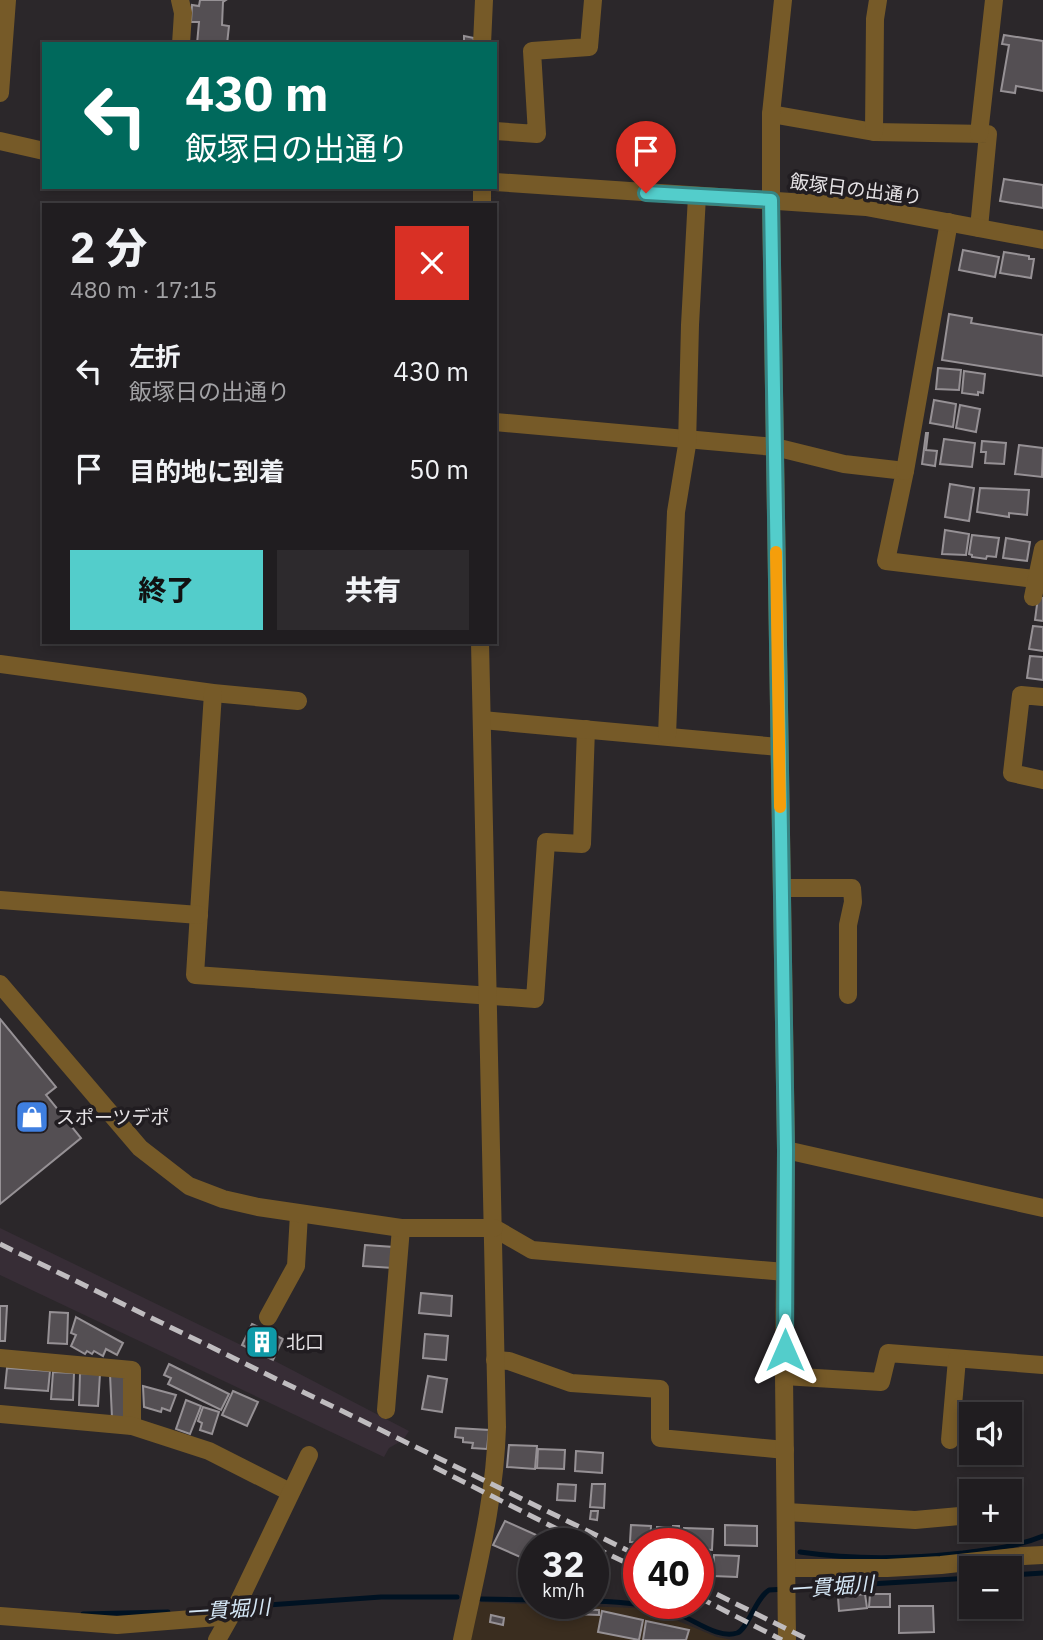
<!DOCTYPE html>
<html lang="ja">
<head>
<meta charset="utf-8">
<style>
  :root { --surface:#201d20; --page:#2d2a2d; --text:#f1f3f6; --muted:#a2a2a5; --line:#3d3b3e; --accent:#53cdcb }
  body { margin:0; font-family:"IBM Plex Sans","Noto Sans JP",sans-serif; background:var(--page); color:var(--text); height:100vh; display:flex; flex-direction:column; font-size:26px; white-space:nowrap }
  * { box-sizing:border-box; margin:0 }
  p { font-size:23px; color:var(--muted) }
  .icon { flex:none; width:38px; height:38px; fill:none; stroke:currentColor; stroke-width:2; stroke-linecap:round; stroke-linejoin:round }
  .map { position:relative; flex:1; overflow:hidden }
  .panel { position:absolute; left:42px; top:203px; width:455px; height:441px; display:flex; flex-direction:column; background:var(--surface); border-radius:0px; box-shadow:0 4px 10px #0003,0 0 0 2px var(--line) }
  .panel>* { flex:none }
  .banner { position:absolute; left:42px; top:42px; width:455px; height:147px; border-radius:0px; box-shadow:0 4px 10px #0003,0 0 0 2px var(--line); background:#00695c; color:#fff; overflow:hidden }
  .controls { position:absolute; left:959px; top:1402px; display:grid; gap:14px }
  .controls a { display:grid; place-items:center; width:63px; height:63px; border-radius:0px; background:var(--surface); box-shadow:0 4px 10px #0003,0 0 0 2px var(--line); font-size:35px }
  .speed { position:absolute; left:518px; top:1528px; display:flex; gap:14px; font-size:35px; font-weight:700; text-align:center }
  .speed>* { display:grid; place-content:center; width:91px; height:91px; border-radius:50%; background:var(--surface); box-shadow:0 4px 10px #0003,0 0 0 2px var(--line); line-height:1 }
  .speed small { font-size:18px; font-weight:400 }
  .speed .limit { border:10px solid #d22; background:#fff; color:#111 }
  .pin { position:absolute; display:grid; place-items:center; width:60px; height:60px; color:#fff; margin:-72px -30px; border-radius:50% 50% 50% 0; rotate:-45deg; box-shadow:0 0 7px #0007 }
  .pin .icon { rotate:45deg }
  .me { position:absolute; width:77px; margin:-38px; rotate:0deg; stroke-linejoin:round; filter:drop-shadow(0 0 5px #0008) }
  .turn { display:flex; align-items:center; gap:24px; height:147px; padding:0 28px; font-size:32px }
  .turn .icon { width:91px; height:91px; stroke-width:2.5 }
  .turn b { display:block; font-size:49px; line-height:60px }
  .round { display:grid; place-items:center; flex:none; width:74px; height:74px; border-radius:0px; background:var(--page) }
  .headline { display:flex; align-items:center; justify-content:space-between; height:119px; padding:0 28px }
  h1 { font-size:42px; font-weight:800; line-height:52px }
  .button { display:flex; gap:14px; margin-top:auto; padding:14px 28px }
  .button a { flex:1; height:80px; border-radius:0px; background:var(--accent); color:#111; font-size:28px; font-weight:800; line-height:80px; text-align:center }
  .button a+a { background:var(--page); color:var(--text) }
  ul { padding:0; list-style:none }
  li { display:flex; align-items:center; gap:21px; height:98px; padding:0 28px }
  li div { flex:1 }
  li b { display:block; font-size:26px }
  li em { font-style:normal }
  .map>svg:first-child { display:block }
  .built { fill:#372d36 }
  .education { fill:#3a2d1f }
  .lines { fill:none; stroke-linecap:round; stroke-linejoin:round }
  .stream { stroke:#001222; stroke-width:5 }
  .building { fill:#544f53; stroke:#969195; stroke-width:2 }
  .minor { stroke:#765a28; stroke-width:18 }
  .tertiary { stroke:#765a28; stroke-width:18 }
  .rail { stroke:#bfbcbf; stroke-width:5; stroke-dasharray:14 7; stroke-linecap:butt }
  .route-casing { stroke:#368584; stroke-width:18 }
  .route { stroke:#53cdcb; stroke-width:12 }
  .slow { stroke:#f59e0b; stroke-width:12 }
  .labels { text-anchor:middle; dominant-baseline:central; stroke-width:7; stroke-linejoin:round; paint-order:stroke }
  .street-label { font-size:19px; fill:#e5e2e5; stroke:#211d21 }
  .poi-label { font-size:19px; fill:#e5e2e5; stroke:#211d21; text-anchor:start }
  .water-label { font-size:21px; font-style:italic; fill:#d4e6f5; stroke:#211d21 }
</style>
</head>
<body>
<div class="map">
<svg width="1043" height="1640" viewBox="0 0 1043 1640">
  <rect width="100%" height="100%" fill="#2b272a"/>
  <polygon class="built" points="0,1228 241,1345 252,1324 283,1339 273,1360 409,1431 403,1440 389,1448 384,1457 0,1275"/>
  <polygon class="education" points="478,1602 635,1608 661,1614 717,1637 733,1640 470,1640"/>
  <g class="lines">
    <g class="stream">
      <path d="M800,1552c55,8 108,7 163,1 28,-4 54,-6 80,-17"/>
      <polyline points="1010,1575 1043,1573"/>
      <polyline points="481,1599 534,1600"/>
      <path d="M593,1601c30,1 59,3 87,14 16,6 39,24 57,18 11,-4 18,-34 32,-43l202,-12"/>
      <polyline points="241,1607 381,1597 457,1597"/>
      <polyline points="83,1614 168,1612"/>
    </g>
  </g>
  <g class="building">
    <polygon points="200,0 226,0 223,2 222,25 229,26 227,44 197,44 199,22 191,22 192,5 199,6"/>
    <polygon points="1004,35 1043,41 1043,91 1016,86 1015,93 1001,91 1009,45 1002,44"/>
    <polygon points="464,36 474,38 473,44 464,44"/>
    <polygon points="1004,179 1043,185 1043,208 1000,201"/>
    <polygon points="963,250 999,257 995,277 959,270"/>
    <polygon points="1004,252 1029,256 1029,259 1034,259 1031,278 1000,273"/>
    <polygon points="949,314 972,318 971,323 1043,335 1043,376 942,360"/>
    <polygon points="938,368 961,370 959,390 936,389"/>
    <polygon points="964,371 985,374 983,393 978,392 978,395 962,393"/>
    <polygon points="934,400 956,404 953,427 930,423"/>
    <polygon points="960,405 980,409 976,432 956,428"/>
    <polygon points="926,433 928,433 926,450 937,451 935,466 922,464"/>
    <polygon points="944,439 975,443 972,467 940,464"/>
    <polygon points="982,441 1006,443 1004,464 985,463 986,452 981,452"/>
    <polygon points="1019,445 1043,448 1042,477 1015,474"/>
    <polygon points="950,484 974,488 969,521 945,517"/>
    <polygon points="980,488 1029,490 1027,515 1009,513 1009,517 977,512"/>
    <polygon points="945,530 969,534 966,555 942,554"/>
    <polygon points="972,535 999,538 996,557 987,556 986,559 972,557 972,555 969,554"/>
    <polygon points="1006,538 1030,542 1027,561 1003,558"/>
    <polygon points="1038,597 1043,598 1043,621 1035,620"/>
    <polygon points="1033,626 1043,627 1043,651 1029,649"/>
    <polygon points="1030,656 1043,657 1043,680 1027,678"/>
    <polygon points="0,1019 56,1087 46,1095 81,1138 0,1204"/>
    <polygon points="365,1245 394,1247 393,1268 363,1266"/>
    <polygon points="421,1293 452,1296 451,1316 419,1313"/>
    <polygon points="0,1306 7,1306 5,1341 0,1341"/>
    <polygon points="50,1312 68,1313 67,1344 48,1343"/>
    <polygon points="76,1317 123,1343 117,1355 106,1349 103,1356 94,1351 92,1354 87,1351 85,1354 71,1346 76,1335 71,1333"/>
    <polygon points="252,1324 283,1339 273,1360 242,1345"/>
    <polygon points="425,1334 448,1336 446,1360 423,1358"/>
    <polygon points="169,1364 229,1394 221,1410 168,1384 171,1378 164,1375"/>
    <polygon points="7,1368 50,1371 48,1391 5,1388"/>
    <polygon points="53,1372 74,1373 73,1400 51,1399"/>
    <polygon points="80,1373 100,1374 98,1406 79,1405"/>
    <polygon points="110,1374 128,1374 125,1418 112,1418"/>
    <polygon points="428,1376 447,1379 442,1412 422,1409"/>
    <polygon points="143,1386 176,1395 170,1411 162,1408 161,1412 144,1407"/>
    <polygon points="233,1391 258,1402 247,1426 222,1415"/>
    <polygon points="186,1400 201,1406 190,1434 176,1429"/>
    <polygon points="203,1407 219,1412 212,1434 200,1430 202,1423 198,1421"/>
    <polygon points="456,1428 489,1430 487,1449 472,1448 473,1443 463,1442 463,1438 455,1437"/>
    <polygon points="509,1445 537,1446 535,1469 507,1467"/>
    <polygon points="538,1449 565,1450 564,1469 537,1468"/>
    <polygon points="576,1451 603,1453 602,1473 575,1471"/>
    <polygon points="558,1484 576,1485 575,1501 557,1500"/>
    <polygon points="592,1484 605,1484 604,1508 590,1507"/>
    <polygon points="591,1511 598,1511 597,1520 590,1519"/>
    <polygon points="505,1521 554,1543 554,1544 534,1544 534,1563 493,1545"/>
    <polygon points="631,1525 651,1526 650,1543 630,1542"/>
    <polygon points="725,1525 757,1526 757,1546 725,1545"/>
    <polygon points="673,1526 679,1526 679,1544 656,1544 657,1527 673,1528"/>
    <polygon points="684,1528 713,1529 712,1550 698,1549 698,1544 683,1544"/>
    <polygon points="714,1555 739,1556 737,1577 713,1576"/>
    <polygon points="865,1594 867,1608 839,1611 838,1597"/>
    <polygon points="870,1594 890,1594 890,1607 869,1607"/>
    <polygon points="899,1606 933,1606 934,1632 899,1633"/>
    <polygon points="572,1609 599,1610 599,1615 572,1614"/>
    <polygon points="602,1611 643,1620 639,1640 598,1632"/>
    <polygon points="491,1615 504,1618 503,1625 490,1622"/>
    <polygon points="646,1621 689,1630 686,1640 643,1640"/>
  </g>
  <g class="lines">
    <g class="minor">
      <polyline points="180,0 183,13 181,44"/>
      <polyline points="482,44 484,0"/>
      <polyline points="0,93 7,0"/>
      <polyline points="771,114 874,132 988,134 979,228"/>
      <polyline points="495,131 537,134 532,51 589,47 593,0"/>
      <polyline points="874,132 875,19 878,0"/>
      <polyline points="979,134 994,0"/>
      <polyline points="771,200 771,114 783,0"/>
      <polyline points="482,205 482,187"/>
      <polyline points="495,422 775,447 844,464 905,471 886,561 1043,580"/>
      <polyline points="905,471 949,222"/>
      <polyline points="1033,597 1043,549"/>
      <polyline points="0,664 213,693 298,701"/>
      <polyline points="213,693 195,975 535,999 546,842 582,844 586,729"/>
      <polyline points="1043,697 1021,695 1012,773 1043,780"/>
      <polyline points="482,720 779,747"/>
      <polyline points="667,735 676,512 687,445 690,325 697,196"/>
      <polyline points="782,888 852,888 853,902 848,925 848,995"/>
      <polyline points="0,900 199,915"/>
      <polyline points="494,1228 532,1250 785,1272"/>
      <polyline points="268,1317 296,1266 299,1214"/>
      <polyline points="0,1358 132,1370 132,1426"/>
      <polyline points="495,1360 509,1361 571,1383 660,1389 660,1438 785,1450"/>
      <polyline points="784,1376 881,1382 888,1353 1043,1365"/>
      <polyline points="386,1410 401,1228"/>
      <polyline points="0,1414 132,1426 209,1451 290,1492"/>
      <polyline points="950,1440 957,1359"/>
      <polyline points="787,1512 915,1520 971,1515"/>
      <polyline points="787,1568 887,1568 941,1565 1023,1556"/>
      <polyline points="0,1616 117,1625 230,1616"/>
      <polyline points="217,1640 239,1601 309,1455"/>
      <path d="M462,1640c15,-72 33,-139 35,-213l-17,-785"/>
    </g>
    <g class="tertiary">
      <polyline points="0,141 44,151"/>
      <polyline points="495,182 866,207 1043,240"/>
      <polyline points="771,200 786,1150 784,1376 787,1640"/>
      <polyline points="0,984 140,1148 189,1186 223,1199 258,1207 401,1228 494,1228"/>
      <polyline points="786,1150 1043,1208"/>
      <polyline points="1023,1556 1043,1555"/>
    </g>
    <g class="rail">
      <polyline points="0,1244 639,1556"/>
      <polyline points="434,1467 587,1544"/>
      <polyline points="593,1547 639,1569"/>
      <polyline points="698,1585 809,1640"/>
      <polyline points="698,1597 782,1640"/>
    </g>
  </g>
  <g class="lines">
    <defs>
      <polyline id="route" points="646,193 771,200 786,1150 785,1350"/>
    </defs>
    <use href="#route" class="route-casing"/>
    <use href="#route" class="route"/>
    <polyline class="slow" points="776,552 780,807"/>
  </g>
  <defs>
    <symbol id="shop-square" viewBox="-11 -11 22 22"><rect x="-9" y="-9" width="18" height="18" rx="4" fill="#3f7fe0" stroke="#211d21"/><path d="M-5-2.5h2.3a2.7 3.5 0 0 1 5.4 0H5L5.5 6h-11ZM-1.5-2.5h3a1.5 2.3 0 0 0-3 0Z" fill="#fff"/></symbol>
    <symbol id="building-square" viewBox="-11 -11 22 22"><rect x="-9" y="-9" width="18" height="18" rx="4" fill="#0f9aa8" stroke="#211d21"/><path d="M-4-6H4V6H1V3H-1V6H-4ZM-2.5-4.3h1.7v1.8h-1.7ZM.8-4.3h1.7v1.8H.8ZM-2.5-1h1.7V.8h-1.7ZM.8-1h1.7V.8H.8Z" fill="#fff"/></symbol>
  </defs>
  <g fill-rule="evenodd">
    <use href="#shop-square" x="13" y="1098" width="38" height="38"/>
    <use href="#building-square" x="243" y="1323" width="38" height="38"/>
  </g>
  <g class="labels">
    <g class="street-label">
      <text transform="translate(856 189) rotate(7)">飯塚日の出通り</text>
    </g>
    <g class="poi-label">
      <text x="56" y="1117">スポーツデポ</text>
      <text x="286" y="1342">北口</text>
    </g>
    <g class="water-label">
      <text transform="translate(832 1586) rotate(-4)">一貫堀川</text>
      <text transform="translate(228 1609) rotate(-4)">一貫堀川</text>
    </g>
  </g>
</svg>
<div class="controls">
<a><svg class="icon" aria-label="sound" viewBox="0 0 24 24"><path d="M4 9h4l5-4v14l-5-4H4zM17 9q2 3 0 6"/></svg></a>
<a>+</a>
<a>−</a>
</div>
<div class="speed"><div>32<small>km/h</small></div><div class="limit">40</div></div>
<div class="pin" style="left:646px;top:193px;background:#d93025"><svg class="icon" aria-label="arrive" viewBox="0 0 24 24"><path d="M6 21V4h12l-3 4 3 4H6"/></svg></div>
<svg class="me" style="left:785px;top:1350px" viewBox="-20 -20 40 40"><path d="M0-17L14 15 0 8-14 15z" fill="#53cdcb" stroke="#fff" stroke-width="4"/></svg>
<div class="banner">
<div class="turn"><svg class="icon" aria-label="left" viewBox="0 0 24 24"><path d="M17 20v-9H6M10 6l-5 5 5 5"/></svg><div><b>430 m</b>飯塚日の出通り</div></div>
</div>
<section class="panel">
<div class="headline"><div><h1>2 分</h1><p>480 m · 17:15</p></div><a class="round" style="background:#d93025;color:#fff"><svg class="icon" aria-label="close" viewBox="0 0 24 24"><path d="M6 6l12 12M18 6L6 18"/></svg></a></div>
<ul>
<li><svg class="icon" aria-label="left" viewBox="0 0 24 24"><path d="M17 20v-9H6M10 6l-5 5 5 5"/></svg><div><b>左折</b><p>飯塚日の出通り</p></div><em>430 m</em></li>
<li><svg class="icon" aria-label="arrive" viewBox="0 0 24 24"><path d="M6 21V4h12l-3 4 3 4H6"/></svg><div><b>目的地に到着</b></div><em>50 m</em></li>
</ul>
<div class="button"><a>終了</a><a>共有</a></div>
</section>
</div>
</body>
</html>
